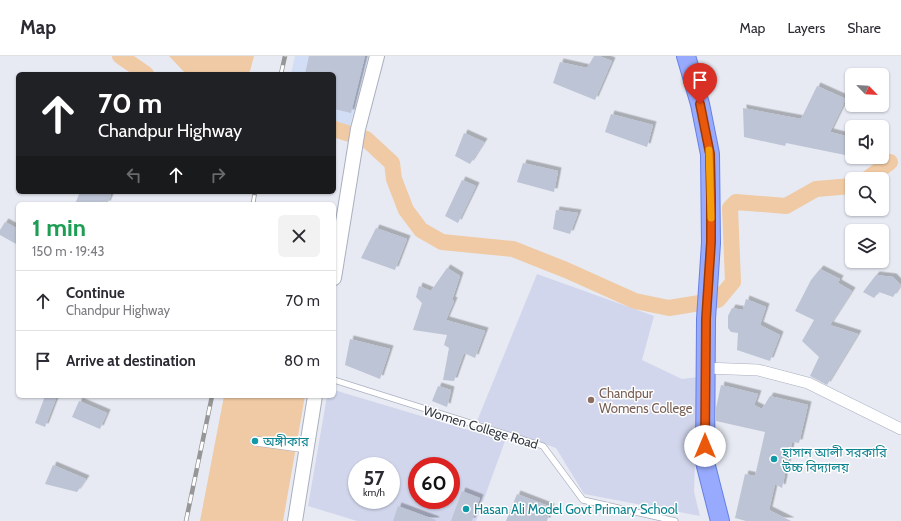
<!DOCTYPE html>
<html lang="en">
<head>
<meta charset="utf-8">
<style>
  :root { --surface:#fff; --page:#f2f2f3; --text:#2b2b33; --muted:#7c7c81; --line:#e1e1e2 }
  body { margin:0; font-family:Cabin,"Noto Sans Bengali",sans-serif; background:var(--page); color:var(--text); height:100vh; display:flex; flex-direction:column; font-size:15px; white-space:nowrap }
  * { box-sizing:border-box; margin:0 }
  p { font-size:13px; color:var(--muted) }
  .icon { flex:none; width:22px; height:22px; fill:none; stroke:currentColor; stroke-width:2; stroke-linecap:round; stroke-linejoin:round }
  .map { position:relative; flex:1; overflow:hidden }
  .panel { position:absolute; left:16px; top:146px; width:320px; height:196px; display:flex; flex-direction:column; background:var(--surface); border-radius:6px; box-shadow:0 1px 3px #0004 }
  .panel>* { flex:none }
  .guide { position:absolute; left:16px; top:16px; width:320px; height:122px; border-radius:6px; box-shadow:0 1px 3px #0004; background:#202124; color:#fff; overflow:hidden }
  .needle { width:26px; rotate:115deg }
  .buttons { position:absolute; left:845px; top:12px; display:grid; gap:8px }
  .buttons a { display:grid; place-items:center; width:44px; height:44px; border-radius:6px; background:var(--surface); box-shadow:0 1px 3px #0004; font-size:20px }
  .speed { position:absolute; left:348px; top:401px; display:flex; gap:8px; font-size:20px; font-weight:700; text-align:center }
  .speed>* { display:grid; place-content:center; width:52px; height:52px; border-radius:50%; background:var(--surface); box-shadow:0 1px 3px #0004; line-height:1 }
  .speed small { font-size:10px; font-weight:400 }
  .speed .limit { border:6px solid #d22; background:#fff; color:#111 }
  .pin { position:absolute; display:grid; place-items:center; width:34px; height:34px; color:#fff; margin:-41px -17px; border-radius:50% 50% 50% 0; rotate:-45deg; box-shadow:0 0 4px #0007 }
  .pin .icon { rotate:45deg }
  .me { position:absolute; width:44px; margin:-22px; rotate:0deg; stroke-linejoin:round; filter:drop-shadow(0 0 3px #0008) }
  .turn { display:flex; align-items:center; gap:14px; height:84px; padding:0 16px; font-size:18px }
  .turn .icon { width:52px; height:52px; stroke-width:2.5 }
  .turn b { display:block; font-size:28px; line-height:34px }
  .lanes { display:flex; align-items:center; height:38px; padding:0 16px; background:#0003; justify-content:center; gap:20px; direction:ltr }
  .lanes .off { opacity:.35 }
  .round { display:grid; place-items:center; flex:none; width:42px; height:42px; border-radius:6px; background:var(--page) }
  .headline { display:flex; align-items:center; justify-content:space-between; height:68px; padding:0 16px }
  h1 { font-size:24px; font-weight:800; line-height:30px; color:#1e9e55 }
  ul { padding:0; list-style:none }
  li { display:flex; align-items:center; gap:12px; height:60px; padding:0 16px; border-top:1px solid var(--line) }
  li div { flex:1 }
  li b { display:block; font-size:15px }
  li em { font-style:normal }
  header { display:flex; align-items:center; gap:24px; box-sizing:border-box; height:56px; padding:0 20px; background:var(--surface); border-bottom:1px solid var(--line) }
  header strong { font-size:19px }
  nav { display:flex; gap:22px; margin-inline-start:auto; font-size:14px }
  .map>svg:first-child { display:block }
  .commercial { fill:#d2def5 }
  .education { fill:#d1d6ec; fill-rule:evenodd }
  .water { fill:#efcaa4 }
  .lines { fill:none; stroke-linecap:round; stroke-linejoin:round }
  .canal { stroke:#efcaa4; stroke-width:16 }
  .building { fill:#bdc4d5; filter:url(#shadow) }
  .service-casing { stroke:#aaafbf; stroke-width:7 }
  .pedestrian-casing { stroke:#aaafbf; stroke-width:10 }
  .minor-casing { stroke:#aaafbf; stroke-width:12 }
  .tertiary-casing { stroke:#aaafbf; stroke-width:16 }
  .primary-casing { stroke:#6680e2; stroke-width:20 }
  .service { stroke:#fff; stroke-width:5.5 }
  .pedestrian { stroke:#fff; stroke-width:9 }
  .minor { stroke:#fff; stroke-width:11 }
  .tertiary { stroke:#fff; stroke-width:14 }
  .primary { stroke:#97aafd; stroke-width:18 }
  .rail-casing { stroke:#969696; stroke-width:4.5 }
  .rail { stroke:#fff; stroke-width:3; stroke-dasharray:9; stroke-linecap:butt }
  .route-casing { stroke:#983908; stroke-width:10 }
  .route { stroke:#ea580c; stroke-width:7 }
  .slow { stroke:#f59e0b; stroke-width:7 }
  .education-dot { fill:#8d6e63; stroke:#fff; stroke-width:1.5 }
  .culture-dot { fill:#0f9aa8; stroke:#fff; stroke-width:1.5 }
  .labels { text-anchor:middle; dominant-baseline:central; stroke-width:3; stroke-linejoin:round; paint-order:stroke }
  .education-label { font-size:13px; fill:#785e54; stroke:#fff; text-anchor:start }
  .street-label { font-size:13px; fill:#363b46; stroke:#fff }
  .culture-label { font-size:13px; fill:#0d838f; stroke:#fff; text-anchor:start }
</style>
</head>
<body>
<header>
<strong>Map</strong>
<nav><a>Map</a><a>Layers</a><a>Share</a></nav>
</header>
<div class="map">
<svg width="901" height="465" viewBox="0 0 901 465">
  <defs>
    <filter id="shadow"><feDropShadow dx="3.5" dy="-3.5" stdDeviation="0" flood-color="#0004"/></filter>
  </defs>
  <rect width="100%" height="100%" fill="#e7eaf3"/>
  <polygon class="commercial" points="295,0 368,0 349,74 334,70 334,18 291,18"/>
  <g class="education">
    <polygon points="537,218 654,260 642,304 682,323 698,321 694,436 700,460 584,438 556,392 477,365"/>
    <path d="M334,334l171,51 -29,80h-119l-49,-15 19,-110h7zM357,410h34v34h-34zM417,410h34v34h-34z"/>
  </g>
  <g class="water">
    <polygon points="169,0 254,0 250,15 246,18 186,18"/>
    <polygon points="224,340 305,340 283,465 200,465"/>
  </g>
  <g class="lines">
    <g class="canal">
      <polyline points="120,0 146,18"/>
      <polyline points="334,73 366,83 392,107 394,123 406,154 421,174 442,186 513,193 566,214 635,245 669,252 718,244 733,226 730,152 736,146 786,150 816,133 852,130"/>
      <polyline points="867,123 890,106"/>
    </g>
  </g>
  <g class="building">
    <polygon points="309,0 365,0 351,57 334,53 334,18 305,18"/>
    <polygon points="594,0 599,0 612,5 595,44 553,27 560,6 587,12"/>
    <polygon points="817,30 846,43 830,76 846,80 845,99 786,87 785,90 744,81 743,52 801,63"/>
    <polygon points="611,58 653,69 647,91 605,76"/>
    <polygon points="464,77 484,86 470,108 455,100"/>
    <polygon points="523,107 558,115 554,136 517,126"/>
    <polygon points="462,124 476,130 458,167 445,160"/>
    <polygon points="80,136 105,136 111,139 107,148 75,148"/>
    <polygon points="556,154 578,157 570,178 553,173"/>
    <polygon points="5,166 18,173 18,189 0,179 0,174"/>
    <polygon points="376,172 407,183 395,214 361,202"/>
    <polygon points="447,212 460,220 452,244 454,245 446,264 485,275 475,302 464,297 454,325 443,324 449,292 444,289 447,279 413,274 422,247 416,241 419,230 431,235"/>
    <polygon points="820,213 840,223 838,227 852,235 830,269 858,278 827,329 810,320 819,301 802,285 814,264 795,255 811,224"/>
    <polygon points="876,219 893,221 901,229 893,241 879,236 874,242 863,236"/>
    <polygon points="746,243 766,251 760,269 780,279 770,305 737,294 738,277 731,276 728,272 728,260 732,252 743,254"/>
    <polygon points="350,283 390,293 380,323 345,309"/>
    <polygon points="721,329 758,338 754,349 762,353 770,340 808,349 799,387 792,386 782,432 775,428 769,454 791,465 746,465 735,462 745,418 755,420 765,376 716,365 716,352"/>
    <polygon points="438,330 451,334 447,351 432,345"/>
    <polygon points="45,340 57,340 45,371 35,367"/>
    <polygon points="79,345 107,357 100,373 72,361"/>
    <polygon points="53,409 86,423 77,436 45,428"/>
    <polygon points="462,435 480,442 472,465 451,465"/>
    <polygon points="517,438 551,451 547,465 506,465"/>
    <polygon points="398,450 436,464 435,465 393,465"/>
  </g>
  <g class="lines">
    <defs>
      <polyline id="service" points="334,324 543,390 583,444 675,465"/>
      <polyline id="pedestrian" points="255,385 306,392"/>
      <polyline id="minor" points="705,312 758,314 808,327 901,373"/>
      <g id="tertiary">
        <polyline points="334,222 358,73 377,0"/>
        <polyline points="295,465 315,340"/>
      </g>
      <polyline id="primary" points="686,0 700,48 710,98 711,187 706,263 705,406 720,465"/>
    </defs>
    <use href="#service" class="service-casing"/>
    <use href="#pedestrian" class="pedestrian-casing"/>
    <use href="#minor" class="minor-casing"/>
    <use href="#tertiary" class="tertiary-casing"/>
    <use href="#primary" class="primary-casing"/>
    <use href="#service" class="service"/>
    <use href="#pedestrian" class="pedestrian"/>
    <use href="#minor" class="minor"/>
    <use href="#tertiary" class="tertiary"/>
    <use href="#primary" class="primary"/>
    <defs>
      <g id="rail">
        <polyline points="281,18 285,0"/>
        <polyline points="253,148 255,136"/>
        <polyline points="186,465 212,340"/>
      </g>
    </defs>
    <use href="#rail" class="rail-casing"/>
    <use href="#rail" class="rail"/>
  </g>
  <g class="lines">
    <defs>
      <polyline id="route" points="700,48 710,98 711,141 711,186 706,263 705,390"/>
    </defs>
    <use href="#route" class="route-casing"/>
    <use href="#route" class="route"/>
    <polyline class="slow" points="709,94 711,162"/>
  </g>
  <circle class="education-dot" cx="591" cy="344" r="4"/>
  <g class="culture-dot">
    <circle cx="255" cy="385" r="4"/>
    <circle cx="774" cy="403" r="4"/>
    <circle cx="466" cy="453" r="4"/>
  </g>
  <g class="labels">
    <g class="education-label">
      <text x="599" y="337">Chandpur<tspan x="599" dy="15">Womens College</tspan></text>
    </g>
    <g class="street-label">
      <text transform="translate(481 371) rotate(17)">Women College Road</text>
    </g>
    <g class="culture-label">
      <text x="263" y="385">অঙ্গীকার</text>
      <text x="782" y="396">হাসান আলী সরকারি<tspan x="782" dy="15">উচ্চ বিদ্যালয়</tspan></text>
      <text x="474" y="453">Hasan Ali Model Govt Primary School</text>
    </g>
  </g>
</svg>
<div class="buttons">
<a><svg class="needle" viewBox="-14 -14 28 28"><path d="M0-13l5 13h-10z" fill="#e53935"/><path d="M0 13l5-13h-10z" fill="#7c7c81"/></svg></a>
<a><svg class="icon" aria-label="sound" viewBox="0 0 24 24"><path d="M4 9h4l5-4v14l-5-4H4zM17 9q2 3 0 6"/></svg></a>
<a><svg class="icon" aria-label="search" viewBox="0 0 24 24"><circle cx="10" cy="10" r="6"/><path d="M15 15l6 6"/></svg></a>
<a><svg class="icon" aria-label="layers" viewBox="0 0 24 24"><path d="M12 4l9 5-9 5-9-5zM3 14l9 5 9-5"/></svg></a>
</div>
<div class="speed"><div>57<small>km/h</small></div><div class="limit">60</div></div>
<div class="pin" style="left:700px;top:48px;background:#d93025"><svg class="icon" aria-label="arrive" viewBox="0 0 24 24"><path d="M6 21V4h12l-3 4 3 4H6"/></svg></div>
<svg class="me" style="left:705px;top:390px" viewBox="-20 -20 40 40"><circle r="19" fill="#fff"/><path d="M0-13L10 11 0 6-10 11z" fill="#ea580c"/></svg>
<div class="guide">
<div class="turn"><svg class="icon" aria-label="ahead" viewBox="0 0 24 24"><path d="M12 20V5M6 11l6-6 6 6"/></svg><div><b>70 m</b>Chandpur Highway</div></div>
<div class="lanes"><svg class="icon off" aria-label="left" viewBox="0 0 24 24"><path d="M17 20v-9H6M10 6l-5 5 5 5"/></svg><svg class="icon" aria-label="ahead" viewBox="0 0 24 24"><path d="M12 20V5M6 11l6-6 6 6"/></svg><svg class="icon off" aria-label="right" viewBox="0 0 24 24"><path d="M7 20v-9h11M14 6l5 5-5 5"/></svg></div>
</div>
<section class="panel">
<div class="headline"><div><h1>1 min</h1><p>150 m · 19:43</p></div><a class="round"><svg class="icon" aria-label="close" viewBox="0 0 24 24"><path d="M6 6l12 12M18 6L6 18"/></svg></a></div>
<ul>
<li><svg class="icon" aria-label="ahead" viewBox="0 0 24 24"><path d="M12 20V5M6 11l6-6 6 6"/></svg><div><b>Continue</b><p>Chandpur Highway</p></div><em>70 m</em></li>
<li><svg class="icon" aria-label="arrive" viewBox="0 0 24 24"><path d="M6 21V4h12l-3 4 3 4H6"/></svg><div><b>Arrive at destination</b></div><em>80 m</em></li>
</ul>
</section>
</div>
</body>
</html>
